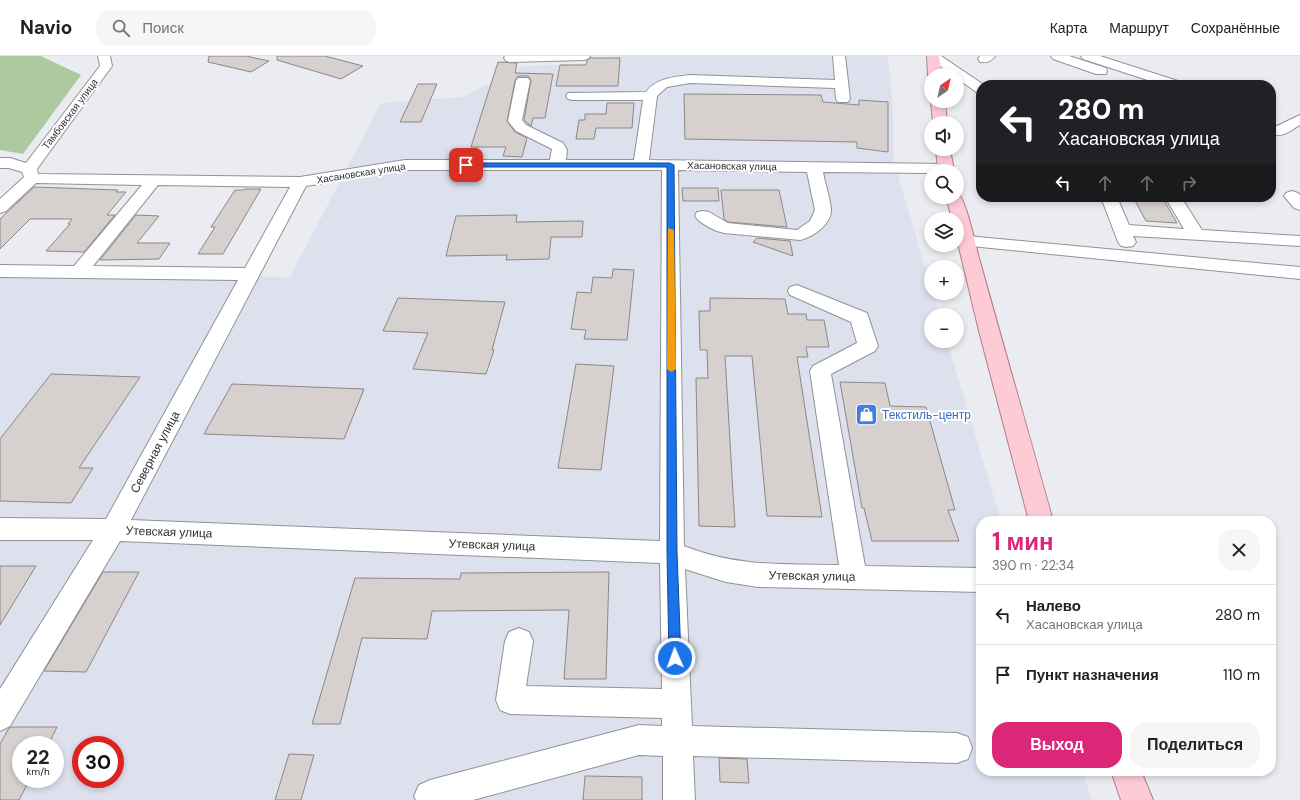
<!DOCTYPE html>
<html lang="ru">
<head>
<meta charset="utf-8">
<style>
  :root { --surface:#fff; --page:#f6f6f6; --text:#202124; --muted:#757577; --line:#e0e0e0; --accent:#db2777 }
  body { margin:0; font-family:"DM Sans",sans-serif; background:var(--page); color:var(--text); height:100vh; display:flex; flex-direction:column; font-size:15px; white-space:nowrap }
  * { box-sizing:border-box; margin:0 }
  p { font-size:13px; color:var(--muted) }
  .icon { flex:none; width:22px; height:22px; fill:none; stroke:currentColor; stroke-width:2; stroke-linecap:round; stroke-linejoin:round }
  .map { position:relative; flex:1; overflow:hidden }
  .details { position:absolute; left:976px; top:460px; width:300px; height:260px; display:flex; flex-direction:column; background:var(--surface); border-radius:16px; box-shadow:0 2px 6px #0003 }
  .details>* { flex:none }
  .top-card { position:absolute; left:976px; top:24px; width:300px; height:122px; border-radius:16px; box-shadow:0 2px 6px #0003; background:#202124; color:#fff; overflow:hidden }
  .needle { width:26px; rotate:35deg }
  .tools { position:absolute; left:924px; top:12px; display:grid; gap:8px }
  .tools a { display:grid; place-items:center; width:40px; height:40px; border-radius:50%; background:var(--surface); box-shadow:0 2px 6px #0003; font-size:20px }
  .speed { position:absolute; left:12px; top:680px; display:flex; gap:8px; font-size:20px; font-weight:700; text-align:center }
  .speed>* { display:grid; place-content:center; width:52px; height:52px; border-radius:50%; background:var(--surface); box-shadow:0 2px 6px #0003; line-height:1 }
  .speed small { font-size:10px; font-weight:400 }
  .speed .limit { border:6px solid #d22; background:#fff; color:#111 }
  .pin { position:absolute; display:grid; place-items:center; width:34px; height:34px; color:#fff; margin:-17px; border-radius:8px; box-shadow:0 2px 6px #0006 }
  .me { position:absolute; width:44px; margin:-22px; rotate:358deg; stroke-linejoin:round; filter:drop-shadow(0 0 3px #0008) }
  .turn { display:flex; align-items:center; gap:14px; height:84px; padding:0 16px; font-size:18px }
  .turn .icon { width:52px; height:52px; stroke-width:2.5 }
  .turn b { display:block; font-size:28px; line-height:34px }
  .lanes { display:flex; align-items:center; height:38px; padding:0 16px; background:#0003; justify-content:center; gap:20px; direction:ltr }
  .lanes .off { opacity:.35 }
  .round { display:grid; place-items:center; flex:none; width:42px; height:42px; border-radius:16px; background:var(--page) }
  .headline { display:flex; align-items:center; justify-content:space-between; height:68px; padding:0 16px }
  h1 { font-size:24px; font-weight:700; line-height:30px; color:var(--accent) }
  .cta { display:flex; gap:8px; margin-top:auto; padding:8px 16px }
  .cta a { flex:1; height:46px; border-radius:16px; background:var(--accent); color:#fff; font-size:16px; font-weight:700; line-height:46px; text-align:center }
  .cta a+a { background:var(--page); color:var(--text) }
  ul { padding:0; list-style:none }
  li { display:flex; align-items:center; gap:12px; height:60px; padding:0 16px; border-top:1px solid var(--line) }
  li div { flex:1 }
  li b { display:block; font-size:15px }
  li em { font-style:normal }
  header { display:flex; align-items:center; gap:24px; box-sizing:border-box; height:56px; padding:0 20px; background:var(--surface); border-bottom:1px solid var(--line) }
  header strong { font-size:19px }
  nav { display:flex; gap:22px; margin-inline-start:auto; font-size:14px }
  .search { width:280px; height:36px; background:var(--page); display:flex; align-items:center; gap:10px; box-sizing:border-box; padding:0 14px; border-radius:16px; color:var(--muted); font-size:15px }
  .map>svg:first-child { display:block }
  .built { fill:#dce1ed; fill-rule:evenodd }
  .green { fill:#acc9a0 }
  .building { fill:#d6d0cf; stroke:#8d8787 }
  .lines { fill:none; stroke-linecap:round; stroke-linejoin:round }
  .minor-casing { stroke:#909297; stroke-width:2 }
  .major-casing { stroke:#b37e8a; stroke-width:2 }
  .minor { fill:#fff; fill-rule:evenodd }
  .major { fill:#fdcbd6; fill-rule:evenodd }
  .route { fill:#1a73e8; stroke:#114b97 }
  .slow { fill:#f59e0b }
  .labels { text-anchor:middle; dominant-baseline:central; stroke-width:4; stroke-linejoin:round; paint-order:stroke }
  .far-street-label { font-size:10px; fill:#2e2f31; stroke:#fff }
  .shop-label { font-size:12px; fill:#366cbe; stroke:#fff; text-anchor:start }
  .street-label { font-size:12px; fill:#2e2f31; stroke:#fff }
</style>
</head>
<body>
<header>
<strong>Navio</strong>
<div class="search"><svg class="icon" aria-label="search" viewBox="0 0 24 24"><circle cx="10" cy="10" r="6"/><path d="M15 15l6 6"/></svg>Поиск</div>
<nav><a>Карта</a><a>Маршрут</a><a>Сохранённые</a></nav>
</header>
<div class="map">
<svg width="1300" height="744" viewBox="0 0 1300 744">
  <rect width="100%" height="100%" fill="#eaecf1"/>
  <path class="built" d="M611,0h277l5,54 1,52 37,125v6h2l6,22h-8v26h16l54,180h-20v250h101l10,29h-1092v-527l290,4 91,-174 82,-6 60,-31 79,-3zM21,689h34v34h-34zM81,689h34v34h-34z"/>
  <polygon class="green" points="0,0 41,0 81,19 23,98 0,94"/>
  <g class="building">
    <polygon points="209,0 246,0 269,5 251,16 208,6"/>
    <polygon points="277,0 325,0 363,10 341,23 277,4"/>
    <polygon points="590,2 620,2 618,30 556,30 560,9 586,9 587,5"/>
    <polygon points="498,6 517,7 515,17 553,18 545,62 533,62 531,70 524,64 531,24 528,20 518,20 515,25 507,65 515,76 527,82 522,101 503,100 506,91 471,91"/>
    <polygon points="418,28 437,28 421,66 400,66"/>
    <polygon points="684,38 821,39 823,46 859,49 859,44 888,46 888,96 857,92 857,86 685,83"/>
    <polygon points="607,47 634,47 632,72 596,72 594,83 576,83 579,64 585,64 585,58 606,58"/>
    <polygon points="34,131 118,134 116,136 126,136 107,159 115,159 84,196 46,195 70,168 68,168 72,163 30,163 0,193 0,163"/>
    <polygon points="682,132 718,132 719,145 683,145"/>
    <polygon points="244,133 261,133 223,198 198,198 215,171 211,171 235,134 243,134"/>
    <polygon points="721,134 779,134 787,171 728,166 724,163"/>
    <polygon points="1133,141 1162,141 1177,167 1146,165"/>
    <polygon points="136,159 159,160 137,187 170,187 159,203 100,204"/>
    <polygon points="517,159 516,166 583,165 582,181 551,181 549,203 506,204 507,199 446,200 456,160"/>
    <polygon points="757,182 790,185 793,200 753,186"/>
    <polygon points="613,213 634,214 627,284 584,283 586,274 571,273 577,236 591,237 593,221 612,222"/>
    <polygon points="398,242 505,246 492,294 494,294 486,318 413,313 428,277 383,275"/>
    <polygon points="710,242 785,243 788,258 806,258 807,264 824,264 829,291 806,291 808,301 797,301 822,461 767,460 752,300 725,300 735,471 699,470 696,322 708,322 707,294 700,294 699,255 710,255"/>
    <polygon points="576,308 614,310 601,414 558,412"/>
    <polygon points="51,318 140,321 79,412 93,412 71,447 0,445 0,383"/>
    <polygon points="840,326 885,327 890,350 926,351 955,454 948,454 959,485 872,485 864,452 862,452"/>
    <polygon points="232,328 364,333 344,383 204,378"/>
    <polygon points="0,510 36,510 0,569"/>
    <polygon points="103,516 139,516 86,616 44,615"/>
    <polygon points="609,516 606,623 564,623 569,554 432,555 427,583 362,582 340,668 312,668 355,522 460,523 461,517"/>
    <polygon points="11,671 57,671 48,689 21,689 21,723 30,723 19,744 0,744 0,688 9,672"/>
    <polygon points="289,698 314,699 301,744 275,744"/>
    <polygon points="719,702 747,703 749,727 720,726"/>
    <polygon points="585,720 642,721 642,744 583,744"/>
  </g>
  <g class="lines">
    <defs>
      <g id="minor">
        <path d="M98,0h12l2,10 -75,103 1,5 262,3 105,-17h145l2,-11 -36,-18 -8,-10 8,-40 2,-3h10l2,3 -8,39 4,5 37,18 4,7 -1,10h68l9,-60h-70l-5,-1 -2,-3 2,-3 78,-1c10,-14 28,-15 44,-17l145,5 -2,-24h12l5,43 -2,3h-10l-2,-3 -1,-11 -145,-5 -23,4 -10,9 -8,64 296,4 5,2 3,3 -2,2h-20v2l-108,-1c2,12 7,25 8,37 1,15 -18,28 -31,31l-76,-7c-9,-2 -24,-9 -29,-17l2,-4 6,-1 6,1 19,11 69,7 13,-9 5,-11 -8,-38 -129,-2 6,376c52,21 100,18 155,19l-29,-194 3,-5 44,-23 -6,-21 -61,-27 -2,-4 2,-4 7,-2 70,28 11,33 -3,5 -44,23 34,192 116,2v24l-223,-5 -32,-5 -41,-13 7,157 265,7 11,4 4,11 -4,11 -11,4 -264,-7 2,44h-32v-44l-24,-1 -166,45h-57l-2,-4 5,-11 11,-5 209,-55 23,1v-8l-152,-4 -10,-4 -4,-10 9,-59 4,-9 10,-4 10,4 4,9 -7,45 136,3 -2,-126 -540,-22 -110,185 -10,5v-42l93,-149h-93v-22l106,1 132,-239 -238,-3v-12l74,1 68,-81 -106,-2 -30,28 -6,2v-14l24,-22 -2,-5 -13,-4h-9v-10h10l16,5 74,-97zM405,114h257l-2,371 -529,-21 175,-334zM158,129l132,2 -45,81 -152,-2z"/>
        <polygon points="505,0 590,0 588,3 584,4 510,6 506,5 504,2"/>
        <polygon points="927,0 941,0 984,29 981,29 981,37 976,36 957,22 957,19 952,19"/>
        <path d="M980,0h15c-4,6 -9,7 -15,6l-2,-3z"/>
        <polygon points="1051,0 1069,0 1106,12 1107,15 1106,18 1096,18 1053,3"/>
        <polygon points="1081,0 1100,0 1181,26 1183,29 1163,29 1083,3"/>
        <path d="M1300,59v10c-10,6 -18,13 -29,9v-9l6,1z"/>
        <polygon points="1292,135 1298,137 1300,139 1300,154 1294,152 1284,140 1286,137"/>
        <polygon points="1101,141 1117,141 1129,169 1184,173 1165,141 1181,141 1202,174 1300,180 1300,190 1133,180 1136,186 1133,190 1127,191 1121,190 1118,186"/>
        <polygon points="967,180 1300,211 1300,223 961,189 958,185 961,181"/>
      </g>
      <g id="major">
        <polygon points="927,0 939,0 942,19 931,19 930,22 928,19"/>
        <polygon points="931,45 945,45 947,67 933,67"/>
        <polygon points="936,93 950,93 954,115 938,115"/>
        <path d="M957,137c8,2 19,54 22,65 24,88 50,175 74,263h-24l-50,-190 -22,-92v-20h-5l-6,-22h11z"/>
        <polygon points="1111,715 1141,715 1153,744 1121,744"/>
      </g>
    </defs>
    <use href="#minor" class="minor-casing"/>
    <use href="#major" class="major-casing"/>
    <use href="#minor" class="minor"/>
    <use href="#major" class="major"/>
  </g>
  <polygon class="route" points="670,107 674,109 677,496 681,602 679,606 675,608 671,606 669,602 667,496 667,111 466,111 462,109 466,107"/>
  <polygon class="slow" points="668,172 674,174 676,313 671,316 667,313"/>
  <defs>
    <symbol id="shop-square" viewBox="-11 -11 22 22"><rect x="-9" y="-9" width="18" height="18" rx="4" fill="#3f7fe0" stroke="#fff"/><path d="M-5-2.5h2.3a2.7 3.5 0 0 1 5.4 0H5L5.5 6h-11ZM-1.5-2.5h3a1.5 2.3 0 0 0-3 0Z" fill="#fff"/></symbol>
  </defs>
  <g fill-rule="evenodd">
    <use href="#shop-square" x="854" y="346" width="25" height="25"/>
  </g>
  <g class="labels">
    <g class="far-street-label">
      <text transform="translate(70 58) rotate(-53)">Тамбовская улица</text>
      <text transform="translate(732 110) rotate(1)">Хасановская улица</text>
      <text transform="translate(361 117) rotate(-9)">Хасановская улица</text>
    </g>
    <g class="shop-label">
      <text x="882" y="359">Текстиль-центр</text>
    </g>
    <g class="street-label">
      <text transform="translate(155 396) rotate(-62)">Северная улица</text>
      <text transform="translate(169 476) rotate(2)">Утевская улица</text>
      <text transform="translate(492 489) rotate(2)">Утевская улица</text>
      <text transform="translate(812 520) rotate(1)">Утевская улица</text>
    </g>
  </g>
</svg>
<div class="tools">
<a><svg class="needle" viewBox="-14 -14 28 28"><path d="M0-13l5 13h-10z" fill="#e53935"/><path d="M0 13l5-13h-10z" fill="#757577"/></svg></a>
<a><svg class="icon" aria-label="sound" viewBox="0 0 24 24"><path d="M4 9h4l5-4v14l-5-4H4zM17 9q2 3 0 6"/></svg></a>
<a><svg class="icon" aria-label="search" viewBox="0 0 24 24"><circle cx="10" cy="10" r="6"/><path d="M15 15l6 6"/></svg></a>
<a><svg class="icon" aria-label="layers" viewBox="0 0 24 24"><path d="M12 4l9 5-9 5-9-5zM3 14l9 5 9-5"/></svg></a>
<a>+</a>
<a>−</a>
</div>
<div class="speed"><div>22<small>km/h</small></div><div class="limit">30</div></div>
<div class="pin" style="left:466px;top:109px;background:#d93025"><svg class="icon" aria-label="arrive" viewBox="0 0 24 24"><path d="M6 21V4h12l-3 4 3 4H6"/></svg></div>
<svg class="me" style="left:675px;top:602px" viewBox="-20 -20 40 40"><circle r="17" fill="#1a73e8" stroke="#fff" stroke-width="3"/><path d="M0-11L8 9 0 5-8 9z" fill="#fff"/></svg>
<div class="top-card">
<div class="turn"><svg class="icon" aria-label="left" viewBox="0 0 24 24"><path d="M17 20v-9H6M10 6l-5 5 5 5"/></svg><div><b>280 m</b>Хасановская улица</div></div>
<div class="lanes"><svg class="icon" aria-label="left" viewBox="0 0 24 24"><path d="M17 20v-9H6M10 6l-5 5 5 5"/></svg><svg class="icon off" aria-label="ahead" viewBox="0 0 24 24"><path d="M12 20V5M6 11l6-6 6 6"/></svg><svg class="icon off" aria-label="ahead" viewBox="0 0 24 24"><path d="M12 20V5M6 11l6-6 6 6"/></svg><svg class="icon off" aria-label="right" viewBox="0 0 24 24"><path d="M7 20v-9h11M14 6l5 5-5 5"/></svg></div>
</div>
<section class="details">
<div class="headline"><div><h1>1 мин</h1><p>390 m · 22:34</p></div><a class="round"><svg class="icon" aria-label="close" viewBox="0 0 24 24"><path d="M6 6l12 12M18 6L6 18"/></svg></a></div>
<ul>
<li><svg class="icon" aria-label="left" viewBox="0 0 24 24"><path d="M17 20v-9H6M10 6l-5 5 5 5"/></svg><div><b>Налево</b><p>Хасановская улица</p></div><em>280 m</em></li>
<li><svg class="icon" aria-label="arrive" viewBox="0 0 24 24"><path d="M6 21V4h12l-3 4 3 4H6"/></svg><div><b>Пункт назначения</b></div><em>110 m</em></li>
</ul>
<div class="cta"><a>Выход</a><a>Поделиться</a></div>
</section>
</div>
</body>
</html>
